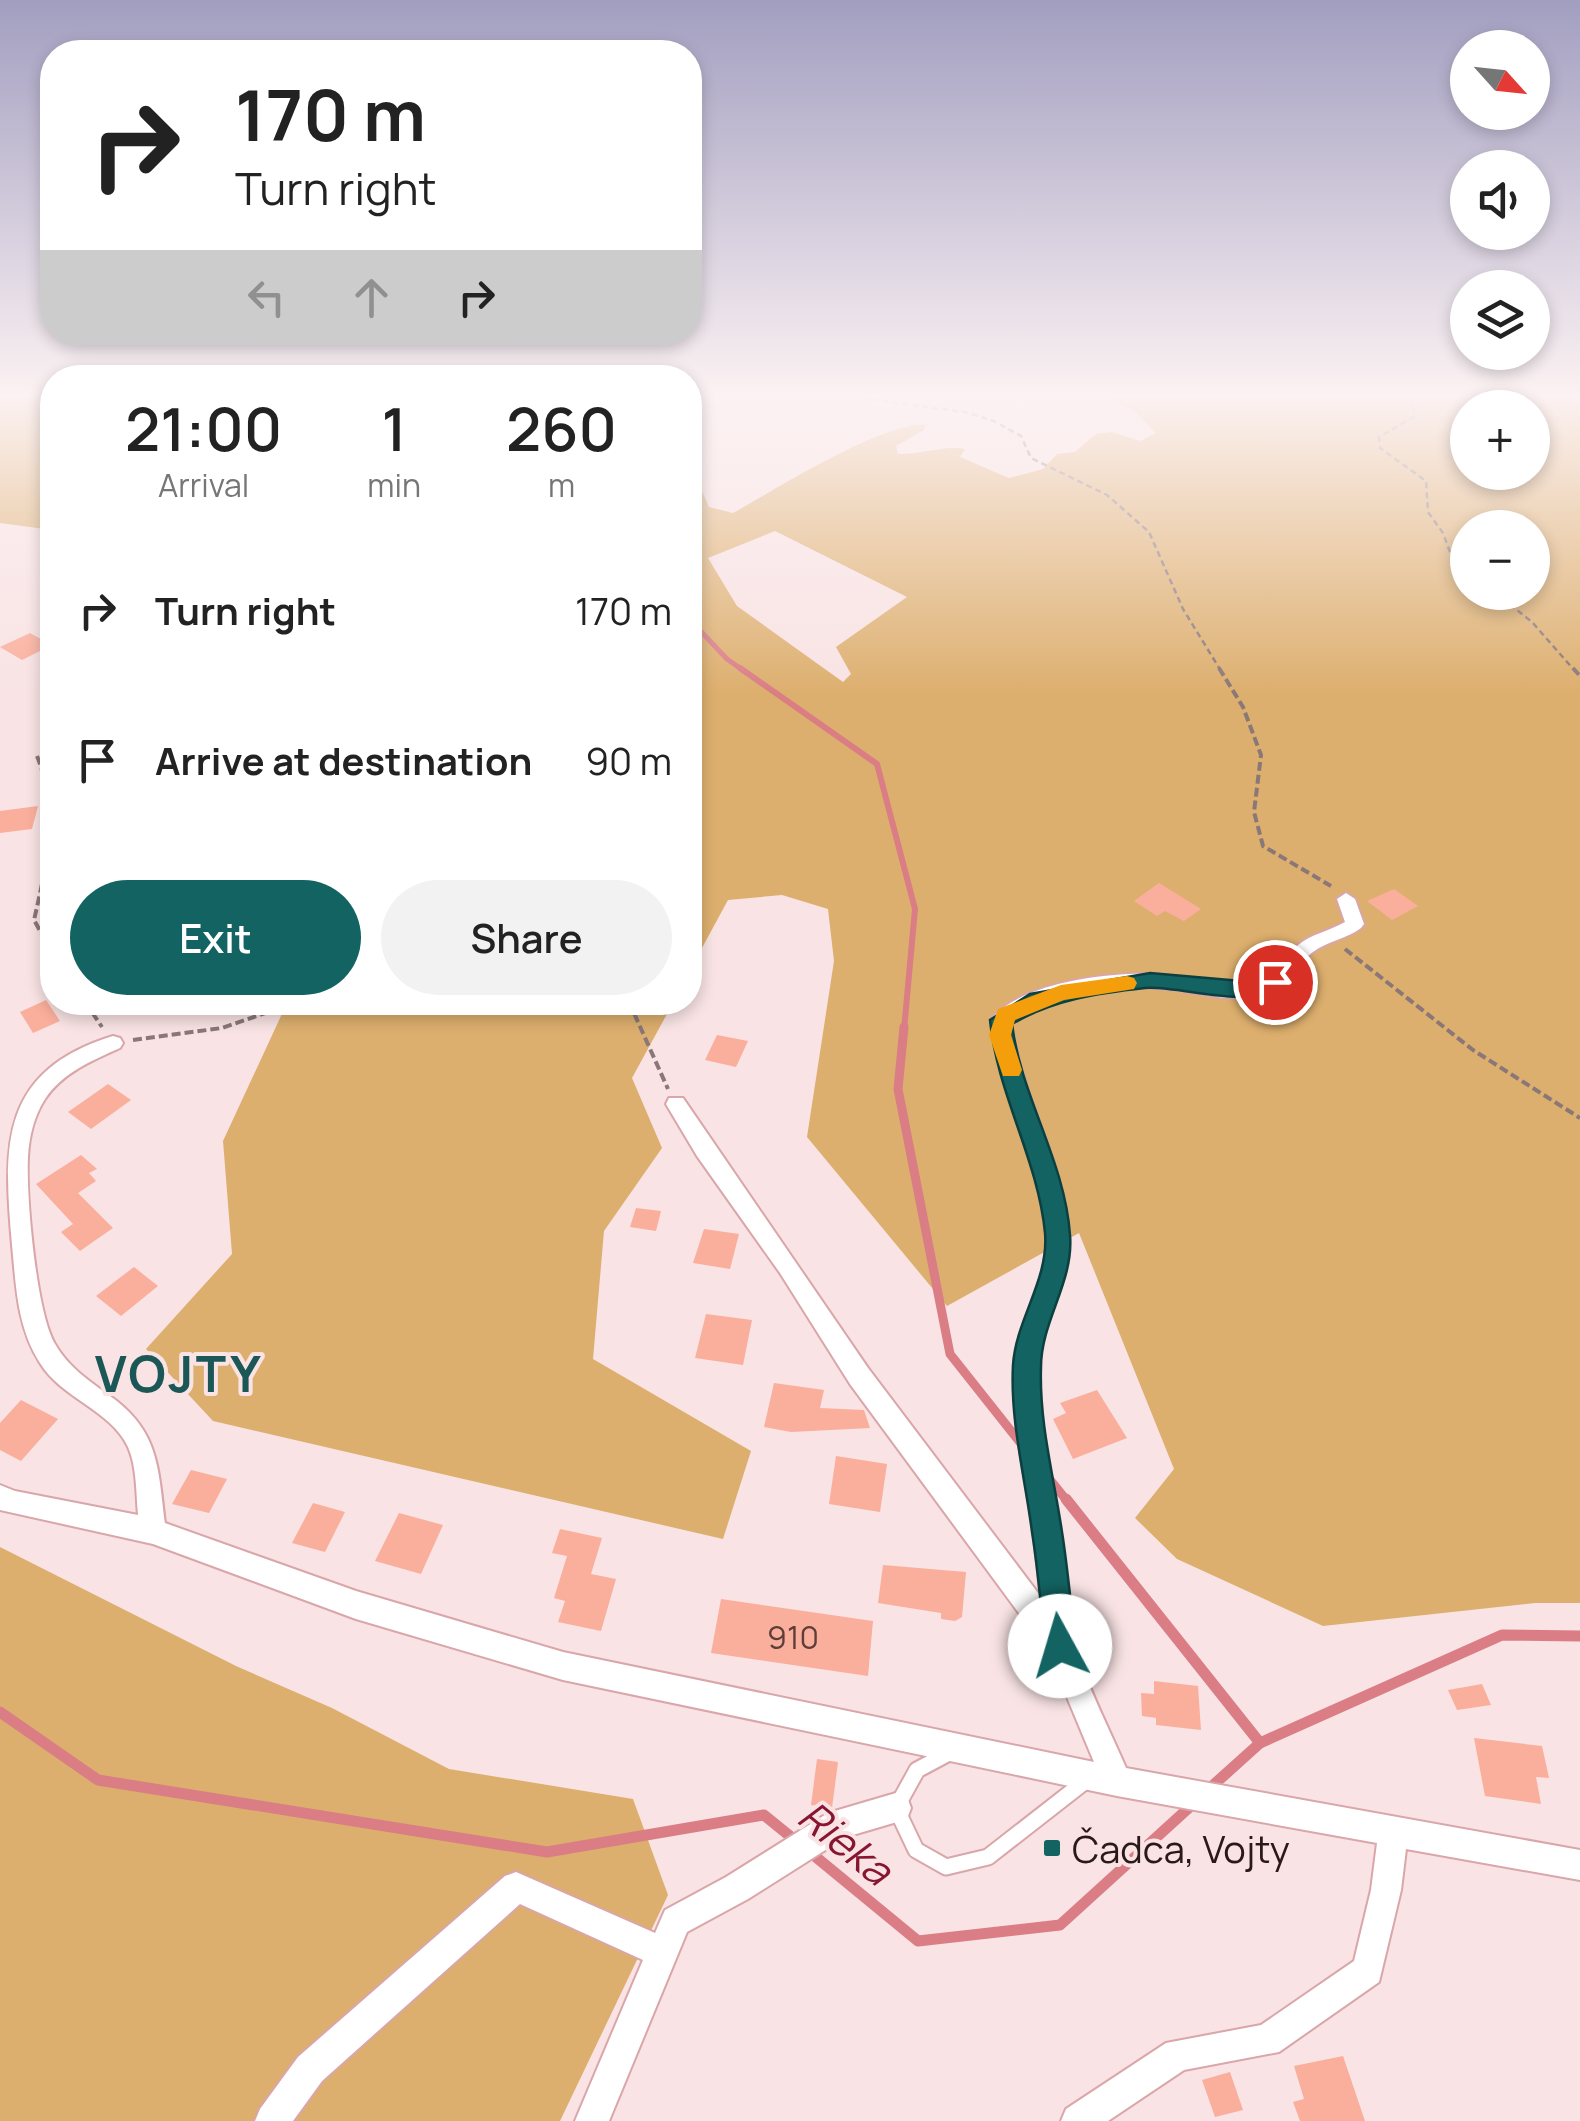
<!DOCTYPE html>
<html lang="en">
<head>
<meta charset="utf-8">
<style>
  :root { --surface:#fff; --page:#f2f2f2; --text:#222; --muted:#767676; --accent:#126362 }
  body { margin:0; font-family:Manrope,sans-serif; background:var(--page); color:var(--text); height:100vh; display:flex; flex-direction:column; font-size:38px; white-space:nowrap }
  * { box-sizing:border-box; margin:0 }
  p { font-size:32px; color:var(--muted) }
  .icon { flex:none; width:55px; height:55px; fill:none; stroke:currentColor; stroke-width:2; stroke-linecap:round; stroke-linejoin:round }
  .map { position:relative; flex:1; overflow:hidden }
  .sheet { position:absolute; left:40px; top:365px; width:662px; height:650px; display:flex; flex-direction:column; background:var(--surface); border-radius:40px; box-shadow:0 5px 15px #0003 }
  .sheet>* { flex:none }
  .hud { position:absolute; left:40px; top:40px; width:662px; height:305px; border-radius:40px; box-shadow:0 5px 15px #0003; background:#fff; color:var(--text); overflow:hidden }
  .needle { width:65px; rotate:117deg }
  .buttons { position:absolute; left:1450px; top:30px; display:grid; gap:20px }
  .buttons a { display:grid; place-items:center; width:100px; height:100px; border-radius:50%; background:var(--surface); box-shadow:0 5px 15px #0003; font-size:50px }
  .pin { position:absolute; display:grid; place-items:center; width:85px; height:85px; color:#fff; margin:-42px; border:5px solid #fff; border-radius:50%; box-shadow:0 2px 10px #0007 }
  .me { position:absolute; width:110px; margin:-55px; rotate:354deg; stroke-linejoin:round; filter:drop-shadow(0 0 8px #0008) }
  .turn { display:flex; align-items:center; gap:35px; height:210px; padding:0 30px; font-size:45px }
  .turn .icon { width:130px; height:130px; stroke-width:2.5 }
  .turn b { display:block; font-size:70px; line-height:85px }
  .lanes { display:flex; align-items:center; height:95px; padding:0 30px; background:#0003; justify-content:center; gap:50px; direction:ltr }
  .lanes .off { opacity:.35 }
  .eta { display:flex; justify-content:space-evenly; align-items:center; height:170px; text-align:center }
  .eta b { font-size:60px; font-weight:600; line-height:70px }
  .button { display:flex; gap:20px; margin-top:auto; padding:20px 30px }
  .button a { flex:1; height:115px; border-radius:60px; background:var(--accent); color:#fff; font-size:40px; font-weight:600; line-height:115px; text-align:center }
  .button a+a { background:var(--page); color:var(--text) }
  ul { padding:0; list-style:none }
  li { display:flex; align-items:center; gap:30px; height:150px; padding:0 30px }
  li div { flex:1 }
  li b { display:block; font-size:38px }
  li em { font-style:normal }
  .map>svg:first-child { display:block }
  .green { fill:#ddaf6e; fill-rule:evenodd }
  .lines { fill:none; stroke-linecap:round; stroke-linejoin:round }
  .stream-far3 { stroke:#da7d85; stroke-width:5 }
  .stream-far2 { stroke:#da7d85; stroke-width:6 }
  .stream-far1 { stroke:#da7d85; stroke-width:9 }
  .stream { stroke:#da7d85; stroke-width:11 }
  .building { fill:#faaf9c }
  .service-casing { stroke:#d9a6a9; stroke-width:19 }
  .minor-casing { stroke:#d9a6a9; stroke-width:4 }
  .path-far1 { stroke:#8a7778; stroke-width:2.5; stroke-dasharray:6 4; stroke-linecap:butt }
  .path { stroke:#8a7778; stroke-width:4; stroke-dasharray:9 4; stroke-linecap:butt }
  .service { stroke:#fff; stroke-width:15 }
  .minor { fill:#fff; fill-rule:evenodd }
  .route { fill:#126362; stroke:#0c4040; stroke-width:2.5 }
  .slow { fill:#f59e0b }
  .poi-dot { fill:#126362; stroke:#f9e3e4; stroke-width:4 }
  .labels { text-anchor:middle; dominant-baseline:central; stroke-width:8; stroke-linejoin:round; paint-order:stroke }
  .near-number-label { font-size:32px; fill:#5f3e3a }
  .near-poi-label { font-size:38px; fill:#2b191a; stroke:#f9e3e4; text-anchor:start }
  .near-water-label { font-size:42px; font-style:italic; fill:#871731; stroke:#f9e3e4 }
  .near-district-label { font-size:50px; font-weight:bold; letter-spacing:2.5px; fill:#1b5756; stroke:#f9e3e4 }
</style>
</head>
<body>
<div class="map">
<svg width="1580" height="2121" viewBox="0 0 1580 2121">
  <rect width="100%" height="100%" fill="#f9e3e4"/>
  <g class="green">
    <polygon points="0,397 52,397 52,530 0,523"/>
    <path d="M1107,397h473v1206h-45l-212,23 -146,-67 -42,-41 39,-49 -95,-236 -132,73 -140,-169 27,-176 -6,-52 -46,-14 -54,5 -38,70v-506l19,43 24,6c40,-22 151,-92 192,-88l-1,5 -28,16 2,8c23,1 45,-9 67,-5l-5,8 49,21 34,-9 14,-15 18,-2 21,-18 16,-2 28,9 16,-8 -21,-21zM1468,408h64v64h-64zM1468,528h64v64h-64zM775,531l132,66 -71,50 15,27 -8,8 -106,-76 -29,-48z"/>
    <polygon points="287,1003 673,1003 632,1078 662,1148 604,1231 593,1359 751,1451 723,1539 213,1421 146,1349 232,1254 223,1141"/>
    <polygon points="0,1547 236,1666 332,1708 449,1769 633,1799 668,1895 560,2121 0,2121"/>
  </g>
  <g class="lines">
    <polyline class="stream-far3" points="690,620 727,659 744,671"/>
    <polyline class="stream-far2" points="740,668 877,764 915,909 904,1030"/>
    <g class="stream-far1">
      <polyline points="904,1027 898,1089 950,1354 1023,1446"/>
      <polyline points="1047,1476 1068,1502"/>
    </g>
    <g class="stream">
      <polyline points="1066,1499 1260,1743"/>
      <polyline points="0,1712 98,1780 547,1852 764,1815 796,1841"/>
      <polyline points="1210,1788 1260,1743 1502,1635 1580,1636"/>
      <polyline points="811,1853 918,1941 1060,1925 1193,1804"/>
    </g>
  </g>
  <g class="building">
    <polygon points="30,633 52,645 22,660 0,647"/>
    <polygon points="38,806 32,829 0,833 0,811"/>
    <polygon points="1159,883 1201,909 1184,921 1165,911 1157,916 1134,901"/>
    <polygon points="1394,889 1418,906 1392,920 1367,901"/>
    <polygon points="46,1000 60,1021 33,1033 20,1012"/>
    <polygon points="717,1035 748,1041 736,1067 705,1060"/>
    <polygon points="108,1084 131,1100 91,1129 68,1112"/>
    <polygon points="81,1155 97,1169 89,1173 96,1181 78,1193 113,1228 80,1251 61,1232 73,1224 36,1184"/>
    <polygon points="636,1208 661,1211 656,1231 630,1227"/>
    <polygon points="704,1229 739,1234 730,1269 693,1263"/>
    <polygon points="134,1267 158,1286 121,1316 96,1296"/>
    <polygon points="706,1314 752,1320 743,1365 695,1358"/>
    <polygon points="774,1383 824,1390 820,1408 864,1410 870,1428 791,1432 764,1427"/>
    <polygon points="1097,1390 1127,1438 1073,1459 1053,1419 1066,1413 1060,1403"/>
    <polygon points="21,1400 58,1419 21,1461 0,1450 0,1423"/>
    <polygon points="836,1456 887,1464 880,1512 829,1504"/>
    <polygon points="191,1470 227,1479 209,1513 172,1504"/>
    <polygon points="313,1503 345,1512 325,1552 292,1543"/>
    <polygon points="399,1513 443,1525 421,1574 375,1561"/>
    <polygon points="560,1529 602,1538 591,1574 616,1579 601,1631 558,1622 565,1601 554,1598 567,1556 552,1553"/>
    <polygon points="883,1565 966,1572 962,1617 955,1621 941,1619 941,1613 878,1603"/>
    <polygon points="721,1599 873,1621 868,1676 711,1653"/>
    <polygon points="1154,1681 1198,1686 1201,1730 1156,1725 1156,1718 1142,1716 1141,1693 1154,1694"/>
    <polygon points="1482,1684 1491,1705 1457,1710 1448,1690"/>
    <polygon points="1474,1738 1542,1746 1549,1778 1536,1777 1541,1804 1485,1796"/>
    <polygon points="817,1759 838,1762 832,1808 811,1805"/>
    <polygon points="1343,2056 1365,2121 1300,2121 1293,2102 1304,2099 1294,2066"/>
    <polygon points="1230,2072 1243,2110 1215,2117 1202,2080"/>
  </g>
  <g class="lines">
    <defs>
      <polyline id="service" points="947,1754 917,1770 896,1808 916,1850 946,1867 988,1857 1088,1779"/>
      <g id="minor">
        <path d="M1346,893l9,6 9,25 -3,4c-14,11 -34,13 -48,24 -20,15 -27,37 -53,44 -31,7 -62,-4 -93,-7 -48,-6 -117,1 -156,33 9,74 53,138 58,213 3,47 -29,87 -30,133 0,57 13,111 21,167 5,35 4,81 15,114 14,40 34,80 51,119l454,82v30l-174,-31 -5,41 -22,92 -100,70 -95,18 -76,51h-47l5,-12 100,-66 95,-18 93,-64 17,-71 6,-47 -260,-47 -554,-116 -207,-61 -203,-75 -153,-34v-25l15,6 123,24c-2,-21 -1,-48 -10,-68 -17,-37 -67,-49 -88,-84 -23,-36 -24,-77 -28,-118 -9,-101 -12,-174 101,-209l7,2 3,5 -3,5c-27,12 -58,25 -75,51 -11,17 -16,38 -17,58 -2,38 8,155 27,187 13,23 34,37 55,52 49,35 48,71 55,127l191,68 207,61 531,110 -45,-108 -199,-270 -70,-111 -83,-117 -31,-52 3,-6h14l185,270 173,229c-4,-33 -7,-66 -13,-99 -7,-44 -18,-92 -12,-137 5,-43 33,-82 30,-126 -4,-75 -46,-141 -55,-215 28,-39 131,-50 175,-45 28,3 64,17 92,8 17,-6 26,-26 39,-37 13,-12 33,-15 48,-24l-8,-23z"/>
        <polygon points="896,1793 907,1797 911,1808 907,1819 846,1837 748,1899 687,1932 609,2121 575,2121 643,1960 520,1904 322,2081 293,2121 255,2121 260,2109 298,2057 505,1876 516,1872 655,1933 665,1910 726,1877 828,1813"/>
      </g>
    </defs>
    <use href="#service" class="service-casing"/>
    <use href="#minor" class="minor-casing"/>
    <g class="path-far1">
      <polyline points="853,397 965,412 994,421 1021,436 1031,458 1107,495 1149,532 1183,609 1221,671"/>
      <polyline points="1411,397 1415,416 1379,437 1380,448 1426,481 1428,512 1443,533 1455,566 1468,577"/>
      <polyline points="1494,592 1532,622 1575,671"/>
    </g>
    <g class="path">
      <polyline points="1219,668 1243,707 1261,755 1254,812 1263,846 1331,886"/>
      <polyline points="1573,668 1580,676"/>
      <path d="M37,756c22,55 10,108 -3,164l18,32"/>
      <polyline points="1345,949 1473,1050 1580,1118"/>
      <polyline points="85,1002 102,1027"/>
      <polyline points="629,1002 668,1089"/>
      <polyline points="133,1040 222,1028 280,1008 285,1002"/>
    </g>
    <use href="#service" class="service"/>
    <use href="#minor" class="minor"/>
  </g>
  <linearGradient id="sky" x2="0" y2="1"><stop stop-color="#a29ec0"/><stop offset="0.57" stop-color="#fcf2f3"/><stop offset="1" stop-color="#fcf2f3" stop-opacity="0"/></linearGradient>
  <rect width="1580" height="694" fill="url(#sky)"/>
  <path class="route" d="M1150,973l103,9 22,-8 11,8c-24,32 -105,3 -141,6 -47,5 -92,12 -133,36 9,73 53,137 58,211 4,47 -29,86 -29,132 -2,56 13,110 21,165 6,38 9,76 14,114l-5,11 -11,4 -11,-4 -4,-11c-4,-38 -7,-77 -13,-114 -7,-55 -22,-111 -19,-167 3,-46 36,-85 32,-132 -7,-74 -48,-139 -55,-213l40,-26z"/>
  <polygon class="slow" points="1127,976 1134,978 1137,983 1134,989 1064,1000 1015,1020 1011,1035 1022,1070 1019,1076 1003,1076 989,1035 998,1009 1061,985"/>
  <rect class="poi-dot" x="1042" y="1838" width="20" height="20" rx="5"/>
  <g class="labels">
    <g class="near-number-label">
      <text x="793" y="1637">910</text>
    </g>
    <g class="near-poi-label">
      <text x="1072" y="1848">Čadca, Vojty</text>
    </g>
    <g class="near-water-label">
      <text transform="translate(846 1842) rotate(39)">Rieka</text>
    </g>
    <g class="near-district-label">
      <text x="179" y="1373">VOJTY</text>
    </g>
  </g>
</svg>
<div class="buttons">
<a><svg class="needle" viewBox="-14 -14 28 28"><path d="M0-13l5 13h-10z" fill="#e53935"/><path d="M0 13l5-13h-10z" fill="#767676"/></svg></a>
<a><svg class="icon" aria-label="sound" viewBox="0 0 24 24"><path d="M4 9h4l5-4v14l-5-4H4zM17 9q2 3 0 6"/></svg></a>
<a><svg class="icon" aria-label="layers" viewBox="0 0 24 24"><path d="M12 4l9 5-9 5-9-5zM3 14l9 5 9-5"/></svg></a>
<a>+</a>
<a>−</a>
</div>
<div class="pin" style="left:1275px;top:982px;background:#d93025"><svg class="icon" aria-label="arrive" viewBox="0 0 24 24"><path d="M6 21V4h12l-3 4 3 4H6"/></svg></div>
<svg class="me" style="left:1060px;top:1646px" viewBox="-20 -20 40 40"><circle r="19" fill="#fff"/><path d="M0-13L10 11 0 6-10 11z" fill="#126362"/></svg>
<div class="hud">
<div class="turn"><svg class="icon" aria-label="right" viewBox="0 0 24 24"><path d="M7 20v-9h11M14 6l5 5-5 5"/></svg><div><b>170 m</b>Turn right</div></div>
<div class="lanes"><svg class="icon off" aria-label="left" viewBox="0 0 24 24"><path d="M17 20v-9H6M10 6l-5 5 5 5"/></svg><svg class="icon off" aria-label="ahead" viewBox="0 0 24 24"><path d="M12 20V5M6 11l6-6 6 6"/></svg><svg class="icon" aria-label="right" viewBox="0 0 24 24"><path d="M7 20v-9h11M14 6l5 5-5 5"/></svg></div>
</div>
<section class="sheet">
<div class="eta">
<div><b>21:00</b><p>Arrival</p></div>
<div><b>1</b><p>min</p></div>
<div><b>260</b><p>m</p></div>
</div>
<ul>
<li><svg class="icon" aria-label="right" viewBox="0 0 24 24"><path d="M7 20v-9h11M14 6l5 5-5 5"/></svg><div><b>Turn right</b></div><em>170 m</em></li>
<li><svg class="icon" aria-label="arrive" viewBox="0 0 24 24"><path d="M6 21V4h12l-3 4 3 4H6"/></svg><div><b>Arrive at destination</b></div><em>90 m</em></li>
</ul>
<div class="button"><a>Exit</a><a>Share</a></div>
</section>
</div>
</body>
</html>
